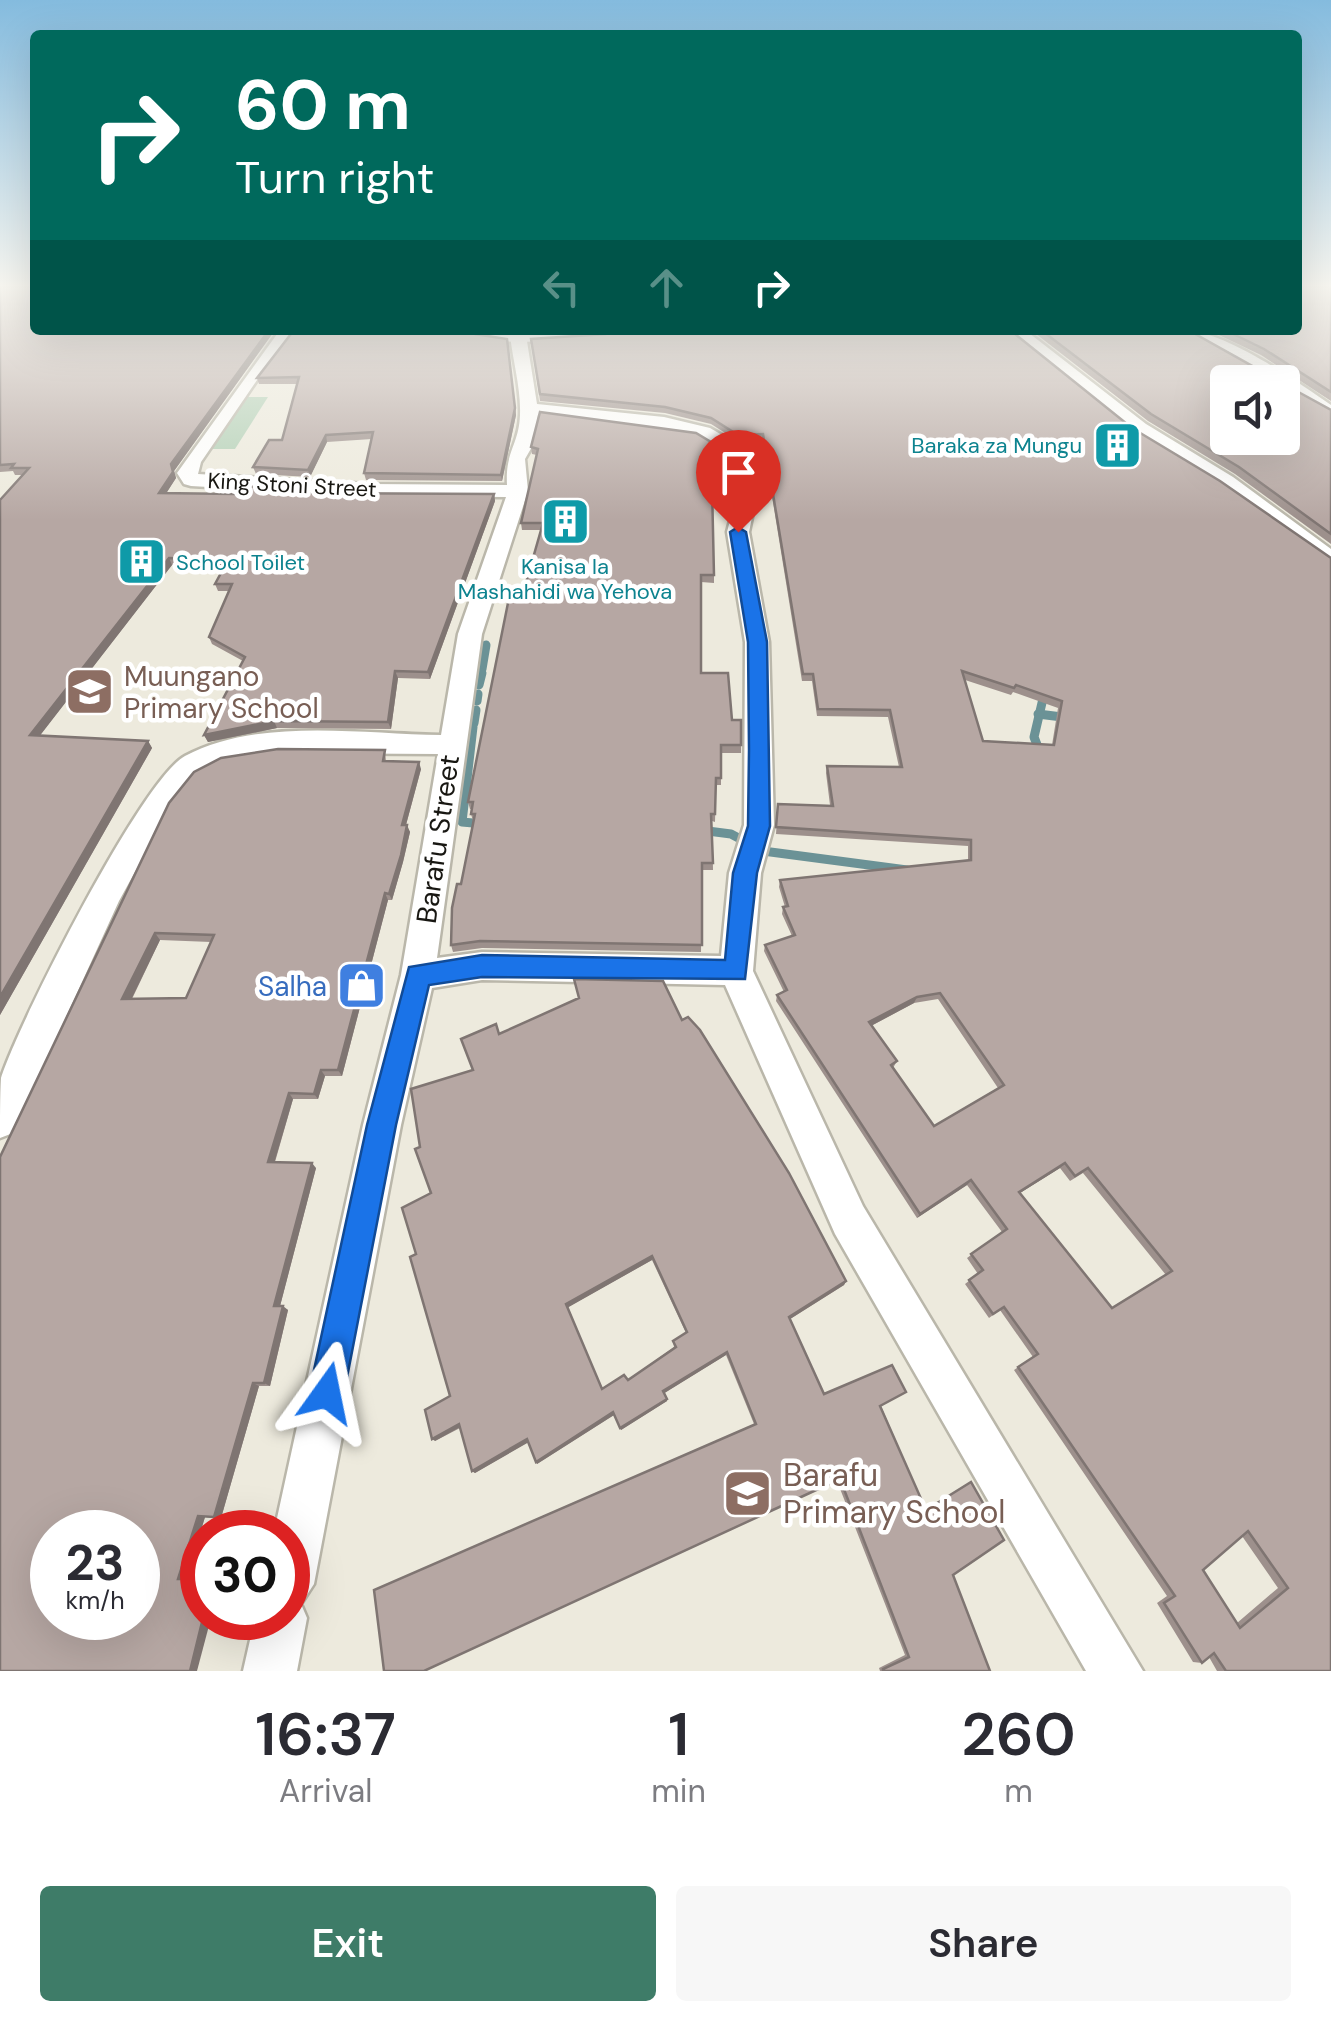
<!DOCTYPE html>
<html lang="en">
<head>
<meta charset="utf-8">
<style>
  :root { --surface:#fff; --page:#f7f7f7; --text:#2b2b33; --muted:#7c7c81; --accent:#3e7c68 }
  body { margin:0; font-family:"DM Sans",sans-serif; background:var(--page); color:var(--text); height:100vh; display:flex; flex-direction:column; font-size:38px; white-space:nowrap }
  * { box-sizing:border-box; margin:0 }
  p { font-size:32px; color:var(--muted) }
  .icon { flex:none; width:55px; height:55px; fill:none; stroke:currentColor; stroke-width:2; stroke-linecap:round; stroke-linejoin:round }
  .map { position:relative; height:1671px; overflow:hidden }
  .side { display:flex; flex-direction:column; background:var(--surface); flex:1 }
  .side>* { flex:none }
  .banner { position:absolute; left:30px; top:30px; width:1272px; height:305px; border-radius:10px; box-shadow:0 10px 40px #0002; background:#00695c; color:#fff; overflow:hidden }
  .buttons { position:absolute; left:1210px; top:365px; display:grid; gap:20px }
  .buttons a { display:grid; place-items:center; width:90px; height:90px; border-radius:10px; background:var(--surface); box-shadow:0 10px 40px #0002; font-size:50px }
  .speed { position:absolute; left:30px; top:1510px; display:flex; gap:20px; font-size:50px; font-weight:700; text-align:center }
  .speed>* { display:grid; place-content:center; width:130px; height:130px; border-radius:50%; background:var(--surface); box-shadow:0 10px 40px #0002; line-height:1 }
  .speed small { font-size:25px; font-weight:400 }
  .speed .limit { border:15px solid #d22; background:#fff; color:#111 }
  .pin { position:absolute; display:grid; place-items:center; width:85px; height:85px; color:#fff; margin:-102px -42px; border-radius:50% 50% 50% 0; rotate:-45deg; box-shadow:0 0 10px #0007 }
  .pin .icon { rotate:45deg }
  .me { position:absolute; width:110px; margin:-55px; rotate:12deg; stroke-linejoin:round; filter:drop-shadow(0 0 8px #0008) }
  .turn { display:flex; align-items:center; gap:35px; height:210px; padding:0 40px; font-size:45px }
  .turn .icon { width:130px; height:130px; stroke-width:2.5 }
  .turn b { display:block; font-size:70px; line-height:85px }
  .lanes { display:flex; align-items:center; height:95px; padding:0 40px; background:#0003; justify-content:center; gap:50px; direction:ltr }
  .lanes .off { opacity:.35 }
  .eta { display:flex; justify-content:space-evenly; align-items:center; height:170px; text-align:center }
  .eta b { font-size:60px; font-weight:600; line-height:70px }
  .action { display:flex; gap:20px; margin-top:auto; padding:20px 40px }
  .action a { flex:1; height:115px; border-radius:10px; background:var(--accent); color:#fff; font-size:40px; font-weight:600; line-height:115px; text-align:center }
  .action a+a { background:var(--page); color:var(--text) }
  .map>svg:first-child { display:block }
  .green { fill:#b1cfb5 }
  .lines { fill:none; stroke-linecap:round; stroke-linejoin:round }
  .stream { stroke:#6b9296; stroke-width:9 }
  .minor-casing { stroke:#bab7aa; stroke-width:5 }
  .secondary-casing { stroke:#bab7aa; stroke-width:5 }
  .minor { fill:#fff; fill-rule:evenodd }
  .secondary { fill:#fff; fill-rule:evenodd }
  .wall { fill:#9d908c; fill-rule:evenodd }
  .shaded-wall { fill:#7f7572 }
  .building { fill:#b6a7a3; stroke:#7f7572; stroke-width:2.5; fill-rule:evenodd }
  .route { fill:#1a73e8; stroke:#114b97; stroke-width:2.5 }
  .labels { text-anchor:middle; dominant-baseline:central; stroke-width:9; stroke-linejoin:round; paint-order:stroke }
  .far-culture-label { font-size:22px; fill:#0d838f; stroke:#fff; text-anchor:end }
  .far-street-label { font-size:22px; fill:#181712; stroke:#fff }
  .education-label { font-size:28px; fill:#785e54; stroke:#fff; text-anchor:start }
  .street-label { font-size:28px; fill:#181712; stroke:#fff }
  .shop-label { font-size:28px; fill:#366cbe; stroke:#fff; text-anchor:end }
  .near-education-label { font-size:32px; fill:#785e54; stroke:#fff; text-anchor:start }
</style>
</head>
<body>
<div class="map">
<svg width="1331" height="1671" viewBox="0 0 1331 1671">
  <rect width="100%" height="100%" fill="#edeadd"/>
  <polygon class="green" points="243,397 268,397 235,449 208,449"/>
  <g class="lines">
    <g class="stream">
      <polyline points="482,669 486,645"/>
      <polyline points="479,685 482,673"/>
      <polyline points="477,701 478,694"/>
      <polyline points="1038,714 1070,718"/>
      <polyline points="474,723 476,710"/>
      <polyline points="473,727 462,822 484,824"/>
      <polyline points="1041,755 1034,737 1045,690"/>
      <polyline points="700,830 731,834 763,851 907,870"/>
    </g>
    <defs>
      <g id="minor">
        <path d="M280,330h17l-18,18 -78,114 -3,12 170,10 139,1c-2,-34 12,-40 13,-70 1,-27 -7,-53 -10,-80l8,-5 8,5 11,69 127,13 46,11 24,14 17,27 5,29 -7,34 20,110 5,183 -13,48 -8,98 110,235 280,465h-57l-251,-437 -110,-249 -243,-5 -50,8 -31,137 -87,459 -13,20 6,14 -10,53h-54l12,-53h33v-86h-14l89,-407 38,-150 37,-221 -157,-1 -57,9 -28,14 -26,32 -51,93 -106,232 -13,5c0,-18 0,-43 1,-60 17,-54 141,-299 184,-322 73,-39 176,-22 256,-21l17,-101 48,-137 -138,-1 -177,-10 -7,-2 -7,-11zM538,415l159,21 23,14 11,19 5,29 -9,34 18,110 -1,183 -15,48 -8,83 -239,-4 -45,6 45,-324 46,-143 -3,-32 8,-14z"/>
        <polygon points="1007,330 1025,330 1146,424 1233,477 1331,549 1331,567 1219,485 1132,432"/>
        <path d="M1182,330c42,0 113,50 149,75v13l-49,-30v-6h-9z"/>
      </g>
      <path id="secondary" d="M466,330h151l-11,6c-31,2 -117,15 -140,-6z"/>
    </defs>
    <use href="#minor" class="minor-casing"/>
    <use href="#secondary" class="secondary-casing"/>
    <use href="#minor" class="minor"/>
    <use href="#secondary" class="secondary"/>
  </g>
  <g class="wall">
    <polygon points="0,286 35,330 275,330 174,471 176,478 166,493 235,494 299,489 300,493 494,494 495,501 430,679 398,678 391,729 277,728 208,742 204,735 243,661 212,644 209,637 229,591 218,591 215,584 224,567 172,565 40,735 148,741 152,748 0,1015 0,500 23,475 15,475 13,471 0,472"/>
    <polygon points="1331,286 1331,401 1261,355 1219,335 1188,330 1331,410 1331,544 1235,474 1148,421 1031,330 1298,330"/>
    <path d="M1010,330l321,1341h-114l-8,-14 -7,6 -9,-1 -36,-59 10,-7 -153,-226 19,-13 -33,-47 -11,8 -24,-34 13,-10 -11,-16 35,-26 -35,-47 -50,33 -141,-217 1,-6 7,-3 -20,-41 1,-6 27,-9 -10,-22 1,-7h2l-6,-20 1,-7 188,-20v-14l-192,-12 2,-30 52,1 -4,-32 1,-7 72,1 -11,-50 -71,-1 -5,-35h-10l-39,-240h-25l-27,-17 -46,-11 -125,-12 -9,-62 75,-5zM965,680l46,15 2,-3 45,16 -6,37 -69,-4zM938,999l60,89 -64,38 -41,-58 4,-7 -26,-35 43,-23zM1060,1168l10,13 13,-8 83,102 -54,33 -92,-115zM1242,1536l36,52 -41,35 -34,-53z"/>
    <polygon points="475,334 507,339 516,415 502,481 366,480 364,473 372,439 327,442 310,477 256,474 253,467 282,440 298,384 259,384 257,378"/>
    <polygon points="540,412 714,575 714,583 701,582 701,673 732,720 741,745 741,753 721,753 721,785 716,785 715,822 712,821 713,870 702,870 701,952 482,948 453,952 451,945 473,821 471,814 472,809 470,809 468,802 541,530 522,530 521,523 537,455 532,454 531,447"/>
    <path d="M385,750l1,12 35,7 -15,56 4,7 -7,30 -11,38h-4l-46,176h-17l-7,23h-25l-18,63 41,6 -36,138 8,4 -18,76h-11l-38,132 -16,-1 -19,62h16v39l-202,53 169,-868zM160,940l51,2 -25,56 -54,1z"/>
    <path d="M682,1020l164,261 -2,4 -54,34 34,75h78l-21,12 44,103 46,-27 -18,93 37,96h-110l-1,-3 26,-13 -68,-174 -83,-57 -28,-69 -62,38 3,8 -46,29 -7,-15 -77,49 -9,-22 -53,31 -3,-2 -12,-43 -25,13 15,-45 -34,-142 15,-61 -11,-46 79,-113zM652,1260l34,73 -13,8 1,6 -46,33 -26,9 -34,-82z"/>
  </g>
  <g class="shaded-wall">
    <polygon points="269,330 275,330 174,471 176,478 162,500 159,493 171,464"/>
    <polygon points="515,408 516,415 502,481 501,475"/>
    <polygon points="326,435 327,442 310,477 308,470"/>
    <polygon points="494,494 495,501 430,679 428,672"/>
    <polygon points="169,558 172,565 35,742 30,735"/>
    <polygon points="395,671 398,678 391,729 388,722"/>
    <polygon points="274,721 277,728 208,742 204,735"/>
    <polygon points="148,741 152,748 0,1015 0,997"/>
    <polygon points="419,762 421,769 404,832 402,825"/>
    <polygon points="407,825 410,832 403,862 392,900 389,894"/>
    <polygon points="385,893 388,900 342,1076 338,1070"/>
    <polygon points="155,933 160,940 128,1006 122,999"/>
    <polygon points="917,997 914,1003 867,1028 869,1022"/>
    <polygon points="321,1070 325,1076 318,1099 314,1094"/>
    <polygon points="289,1093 293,1099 273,1167 268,1162"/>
    <polygon points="312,1163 316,1168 279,1310 274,1306"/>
    <polygon points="1065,1163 1060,1168 1015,1196 1019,1192"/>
    <polygon points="971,1180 967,1185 917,1218 920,1214"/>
    <polygon points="652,1256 652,1260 567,1308 566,1304"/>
    <polygon points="846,1281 844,1285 787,1321 789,1317"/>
    <polygon points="283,1306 288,1310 270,1386 264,1383"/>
    <polygon points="727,1352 726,1355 663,1394 663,1391"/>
    <polygon points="253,1383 259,1386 221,1518 214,1517"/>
    <polygon points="667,1399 667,1401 621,1430 620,1428"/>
    <polygon points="613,1412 614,1415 537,1464 536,1462"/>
    <polygon points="459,1424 462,1426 435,1441 432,1439"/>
    <polygon points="527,1439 529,1442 475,1473 472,1471"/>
    <polygon points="198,1516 205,1517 186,1579 178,1579"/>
    <polygon points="203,1618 211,1618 197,1671 190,1671"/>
  </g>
  <g class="building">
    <polygon points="0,286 35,286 35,330 269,330 171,464 173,472 159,493 235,494 242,486 299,489 297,493 494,494 428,672 395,671 388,722 274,721 204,735 245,657 209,637 232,584 215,584 228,560 169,558 30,735 148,741 0,997 0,500 29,468 11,468 14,464 0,465"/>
    <polygon points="1298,286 1331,286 1331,392 1264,349 1225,330 1298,330"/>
    <polygon points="294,330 471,330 475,334 507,339 515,408 501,475 364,473 373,432 326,435 308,470 253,467 269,440 282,440 299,377 257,378"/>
    <path d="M613,330h397l122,98 88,53 111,77v1113h-105l-12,-18 -12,10 -38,-60 11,-7 -157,-229 20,-13 -34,-47 -11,7 -24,-34 14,-10 -12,-16 36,-25 -36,-49 -51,34 -143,-219 10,-5 -22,-45 30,-10 -12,-28 5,-1 -8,-26 191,-20v-20l-195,-13 2,-23 55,2 -6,-40 75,1 -12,-57 -72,-1 -5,-35h-10l-40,-240 -25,1 -27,-17 -46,-11 -125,-13 -9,-55 75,-5zM962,671l52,17 2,-3 46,16 -8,44 -71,-4zM940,993l64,92 -70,41 -43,-61 6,-4 -28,-39 48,-25zM1065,1163l10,13 13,-8 84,103 -60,37 -93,-116zM1248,1531l40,57 -48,40 -37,-58z"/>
    <polygon points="1041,330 1188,330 1281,382 1228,382 1228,438 1282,438 1282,383 1331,410 1331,534 1239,467 1151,414"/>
    <polygon points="540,412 696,433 711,442 714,575 701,575 701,673 728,673 732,720 741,720 741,745 721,745 721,778 716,778 715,814 711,814 713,863 702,863 702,945 480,941 451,945 452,908 457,884 461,884 475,814 471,814 473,802 468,802 510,593 523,593 543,523 521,523 538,449 531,447"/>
    <path d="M278,749l107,1 -2,11 36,1 -17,63h5l-6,30 -12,39 -4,-1 -47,177h-17l-7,24 -25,-1 -21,69 44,1 -38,143h9l-19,77h-11l-39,134 -16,-1 -20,63h21l-2,9 5,-1 1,31 -13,53h-190v-514l169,-354 25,-31 27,-14zM155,933l59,2 -28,63 -64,1zM52,1532h86v86h-86z"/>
    <path d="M574,979l89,2 19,39 6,-3 12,13 89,143 57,108 -57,36 35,77 68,-29 14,27 -26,14 46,104 45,-28 33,58 -51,35 37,96h-107v-2l26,-12 -69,-178 -416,192h-40l-10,-81 382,-166 -29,-72 -64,39 4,8 -47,29 -7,-16 -77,50 -9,-23 -55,32 -13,-47 -27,15 -7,-29 25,-14 -40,-139 6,-3 -14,-46 29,-15 -16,-44 5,-2 -9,-58 62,-19 -12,-31 35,-15 3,10 80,-36zM652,1256l35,76 -14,9 3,6 -48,33 -4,-5 -22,14 -36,-85z"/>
  </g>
  <linearGradient id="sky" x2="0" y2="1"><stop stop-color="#84bbde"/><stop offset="0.55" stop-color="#f7f6f0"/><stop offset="1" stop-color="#f7f6f0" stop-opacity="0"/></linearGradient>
  <rect width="1331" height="520" fill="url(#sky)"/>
  <polygon class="route" points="738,527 746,532 767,642 770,826 757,873 745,979 482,977 429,985 396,1125 344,1393 339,1405 327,1410 315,1405 309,1393 367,1125 409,967 482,955 725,960 733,873 748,826 749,750 748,642 730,532"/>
  <defs>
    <symbol id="building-square" viewBox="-11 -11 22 22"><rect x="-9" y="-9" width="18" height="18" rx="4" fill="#0f9aa8" stroke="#fff"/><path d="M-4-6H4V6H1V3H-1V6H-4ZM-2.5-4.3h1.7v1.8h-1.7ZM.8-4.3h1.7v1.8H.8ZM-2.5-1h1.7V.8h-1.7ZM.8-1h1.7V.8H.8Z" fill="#fff"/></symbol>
    <symbol id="school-square" viewBox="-11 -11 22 22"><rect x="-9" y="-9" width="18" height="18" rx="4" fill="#8d6e63" stroke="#fff"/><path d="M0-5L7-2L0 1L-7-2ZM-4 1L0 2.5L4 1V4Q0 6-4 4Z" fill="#fff"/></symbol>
    <symbol id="shop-square" viewBox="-11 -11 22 22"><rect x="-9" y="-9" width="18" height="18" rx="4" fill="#3f7fe0" stroke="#fff"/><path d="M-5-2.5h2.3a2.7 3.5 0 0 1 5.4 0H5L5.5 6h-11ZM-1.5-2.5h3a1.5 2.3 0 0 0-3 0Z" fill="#fff"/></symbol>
  </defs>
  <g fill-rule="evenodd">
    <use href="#building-square" x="1090" y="418" width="55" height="55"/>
    <use href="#building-square" x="538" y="494" width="55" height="55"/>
    <use href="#building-square" x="114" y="534" width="55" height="55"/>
    <use href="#school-square" x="62" y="664" width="55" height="55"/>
    <use href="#shop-square" x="334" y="958" width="55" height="55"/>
    <use href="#school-square" x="720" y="1466" width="55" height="55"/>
  </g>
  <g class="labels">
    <g class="far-culture-label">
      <text x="1082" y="445">Baraka za Mungu</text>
      <text x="176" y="562" text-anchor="start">School Toilet</text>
      <text x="565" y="566" text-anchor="middle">Kanisa la<tspan x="565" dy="25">Mashahidi wa Yehova</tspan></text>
    </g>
    <g class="far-street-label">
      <text transform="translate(292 485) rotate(3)">King Stoni Street</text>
    </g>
    <g class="education-label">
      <text x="124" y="676">Muungano<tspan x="124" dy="32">Primary School</tspan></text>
    </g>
    <g class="street-label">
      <text transform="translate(438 839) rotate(-82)">Barafu Street</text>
    </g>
    <g class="shop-label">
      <text x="327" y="986">Salha</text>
    </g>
    <g class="near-education-label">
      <text x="783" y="1475">Barafu<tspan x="783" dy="37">Primary School</tspan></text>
    </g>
  </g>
</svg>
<div class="buttons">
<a><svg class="icon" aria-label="sound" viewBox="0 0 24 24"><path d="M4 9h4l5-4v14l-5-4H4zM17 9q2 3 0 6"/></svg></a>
</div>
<div class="speed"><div>23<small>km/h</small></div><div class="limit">30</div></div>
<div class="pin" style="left:738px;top:532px;background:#d93025"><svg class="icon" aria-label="arrive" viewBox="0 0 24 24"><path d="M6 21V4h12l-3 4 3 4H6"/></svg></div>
<svg class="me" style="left:327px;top:1393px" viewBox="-20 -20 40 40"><path d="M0-17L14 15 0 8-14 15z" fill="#1a73e8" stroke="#fff" stroke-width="4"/></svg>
<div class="banner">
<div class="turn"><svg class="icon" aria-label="right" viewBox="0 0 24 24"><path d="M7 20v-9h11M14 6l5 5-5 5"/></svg><div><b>60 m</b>Turn right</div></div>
<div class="lanes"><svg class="icon off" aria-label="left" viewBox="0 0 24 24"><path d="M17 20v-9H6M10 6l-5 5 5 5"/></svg><svg class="icon off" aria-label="ahead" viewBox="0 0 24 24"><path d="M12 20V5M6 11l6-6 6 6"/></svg><svg class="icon" aria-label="right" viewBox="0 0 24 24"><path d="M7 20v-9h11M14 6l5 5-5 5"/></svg></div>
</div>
</div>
<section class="side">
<div class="eta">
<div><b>16:37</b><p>Arrival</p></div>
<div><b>1</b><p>min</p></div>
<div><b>260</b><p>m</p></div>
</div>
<div class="action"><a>Exit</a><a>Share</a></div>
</section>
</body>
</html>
